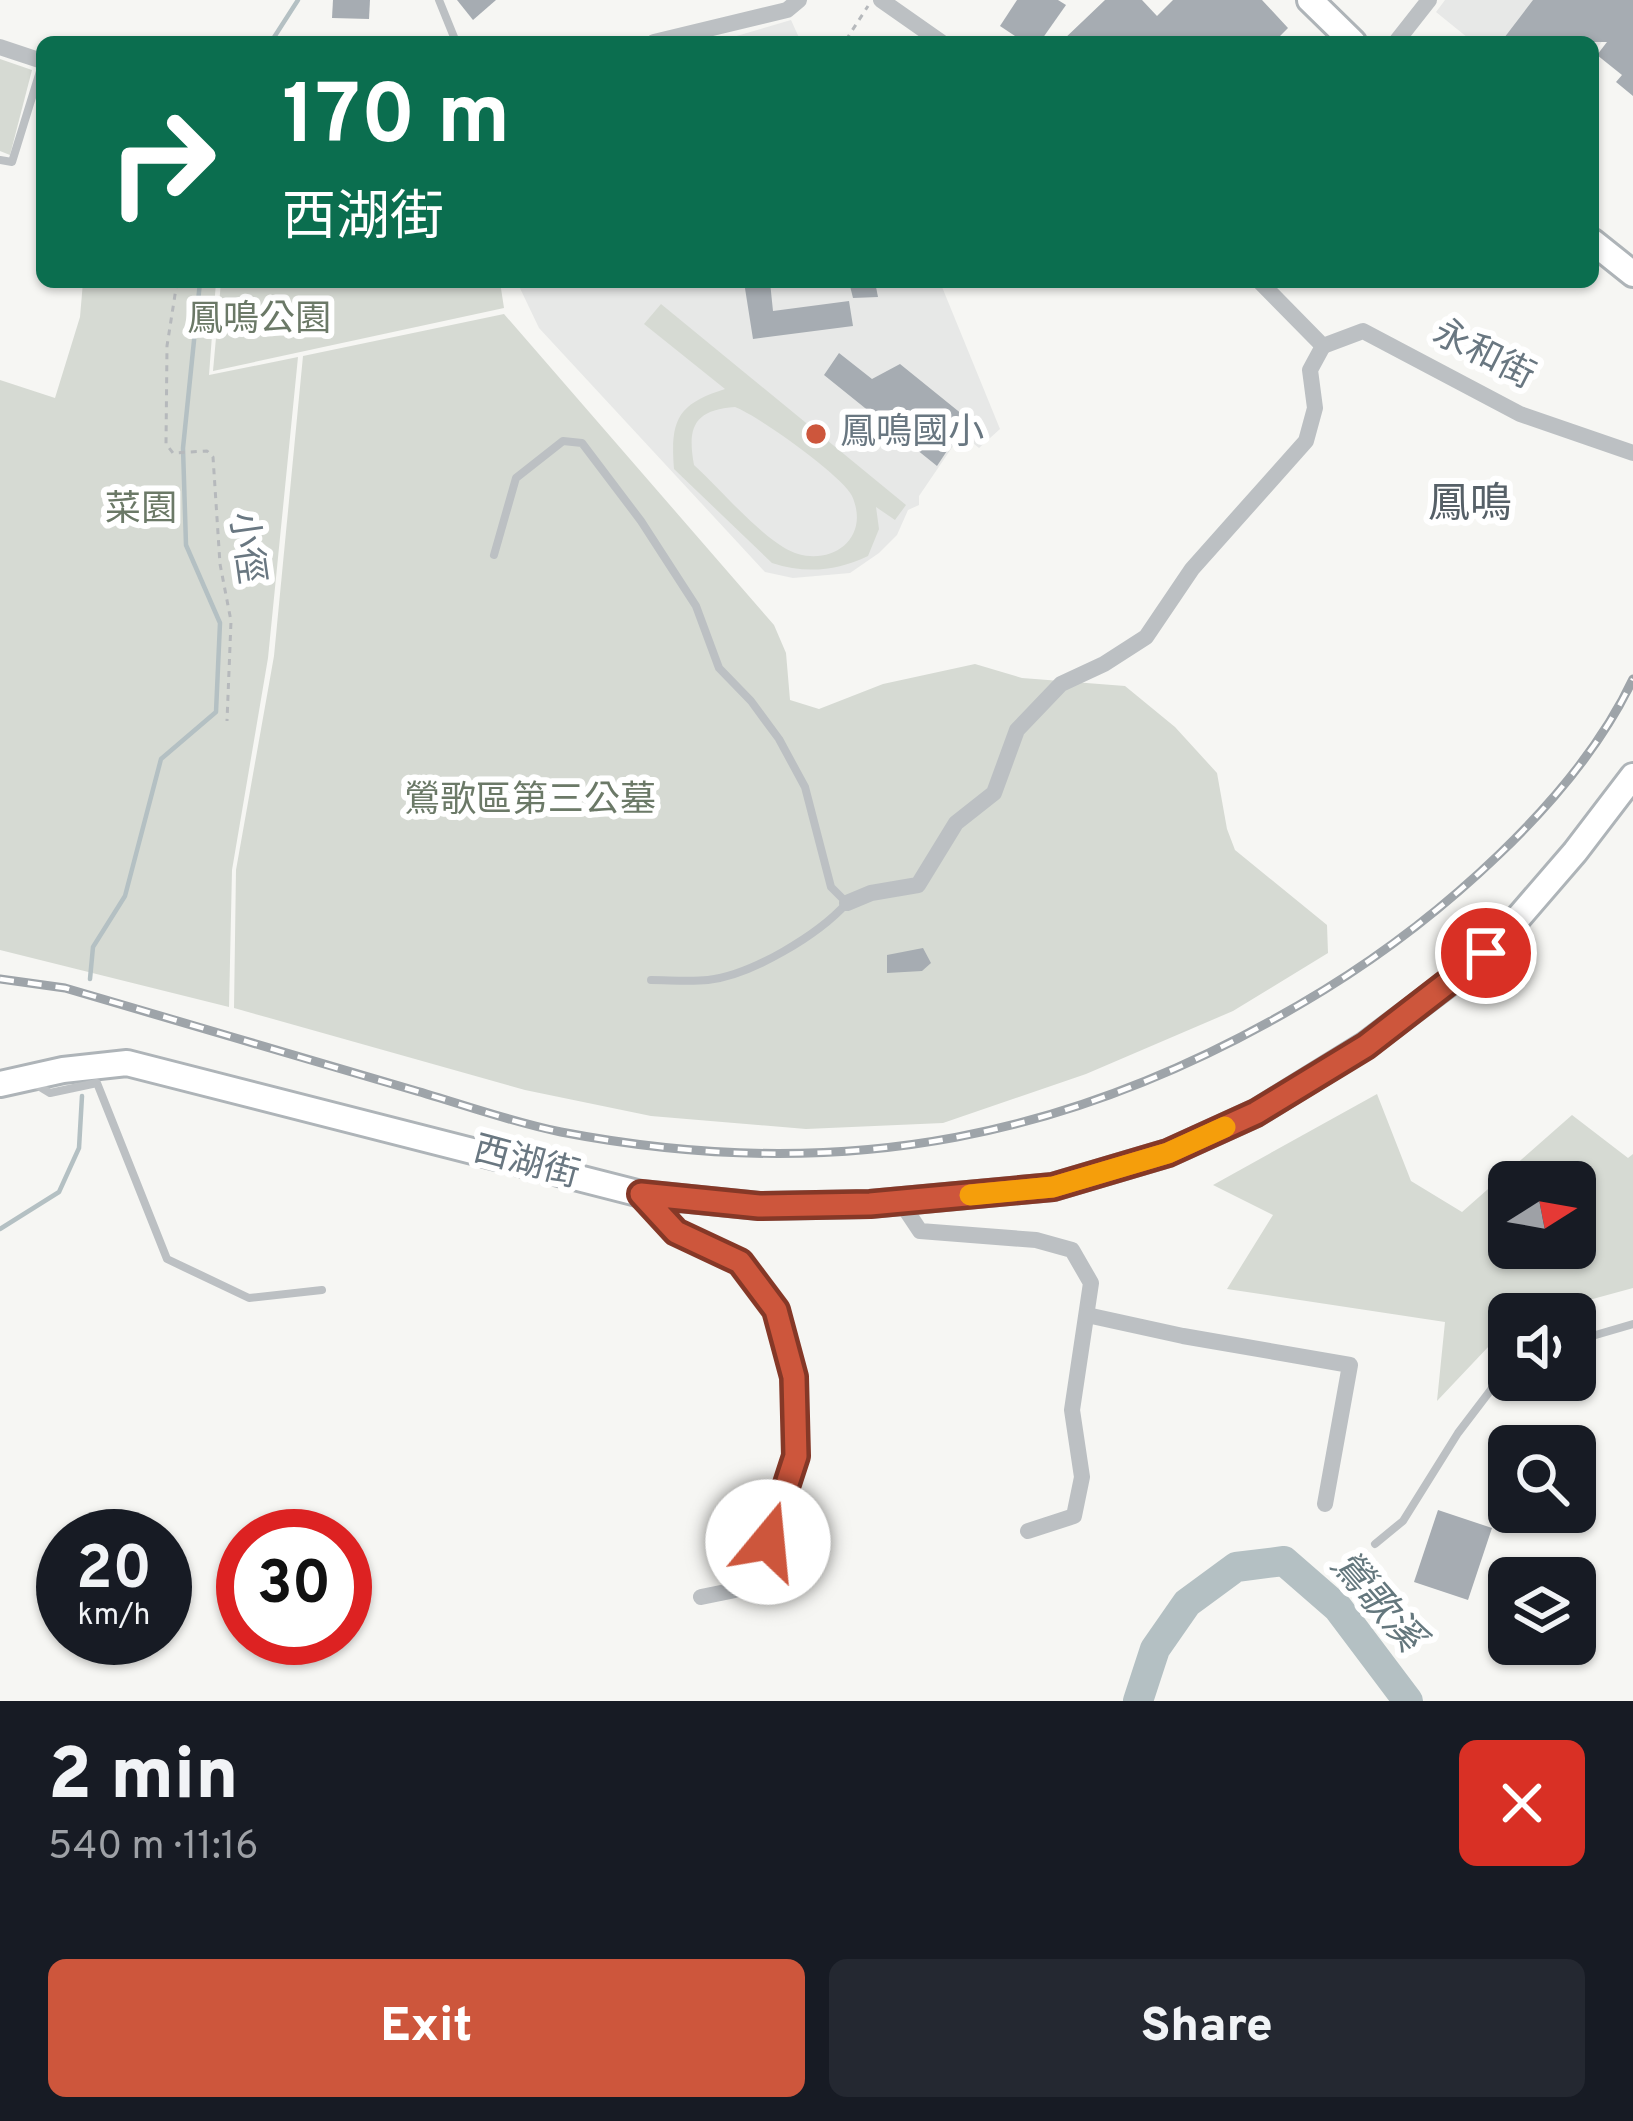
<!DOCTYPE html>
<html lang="en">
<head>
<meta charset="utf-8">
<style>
  :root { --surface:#171b24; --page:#242831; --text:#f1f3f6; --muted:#9ea1a6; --accent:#cd563c }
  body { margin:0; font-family:Overpass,"Noto Sans TC",sans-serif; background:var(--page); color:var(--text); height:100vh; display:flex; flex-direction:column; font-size:45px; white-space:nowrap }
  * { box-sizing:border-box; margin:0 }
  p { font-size:39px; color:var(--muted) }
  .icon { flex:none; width:66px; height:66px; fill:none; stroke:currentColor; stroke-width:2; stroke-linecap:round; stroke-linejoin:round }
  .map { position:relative; height:1701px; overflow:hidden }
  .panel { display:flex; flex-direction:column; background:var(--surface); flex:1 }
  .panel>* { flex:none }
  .hud { position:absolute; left:36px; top:36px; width:1563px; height:252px; border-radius:18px; box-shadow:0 3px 9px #0004; background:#0b6e4f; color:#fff; overflow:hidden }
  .needle { width:78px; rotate:79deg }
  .buttons { position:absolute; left:1488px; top:1161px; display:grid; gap:24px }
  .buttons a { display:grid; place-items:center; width:108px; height:108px; border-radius:18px; background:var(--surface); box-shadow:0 3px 9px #0004; font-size:60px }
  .speed { position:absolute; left:36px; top:1509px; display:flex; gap:24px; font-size:60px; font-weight:700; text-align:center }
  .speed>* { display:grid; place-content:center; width:156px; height:156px; border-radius:50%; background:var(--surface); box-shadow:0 3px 9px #0004; line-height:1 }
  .speed small { font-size:30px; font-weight:400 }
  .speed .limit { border:18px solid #d22; background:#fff; color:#111 }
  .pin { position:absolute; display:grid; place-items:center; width:102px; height:102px; color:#fff; margin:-51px; border:6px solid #fff; border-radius:50%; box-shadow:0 3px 12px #0007 }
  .me { position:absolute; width:132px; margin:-66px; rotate:17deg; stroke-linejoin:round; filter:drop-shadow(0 0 9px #0008) }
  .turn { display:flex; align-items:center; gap:42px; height:252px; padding:0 48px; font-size:54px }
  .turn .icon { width:156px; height:156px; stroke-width:2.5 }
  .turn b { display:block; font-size:84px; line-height:102px }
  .round { display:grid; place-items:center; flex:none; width:126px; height:126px; border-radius:18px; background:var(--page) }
  .head { display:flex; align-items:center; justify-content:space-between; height:204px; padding:0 48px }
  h1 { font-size:72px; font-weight:800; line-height:90px }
  .action { display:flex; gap:24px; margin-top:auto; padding:24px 48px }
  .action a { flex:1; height:138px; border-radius:18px; background:var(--accent); color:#fff; font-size:48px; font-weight:800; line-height:138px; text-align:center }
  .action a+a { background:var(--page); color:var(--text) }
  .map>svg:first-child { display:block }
  .built { fill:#e7e8e7 }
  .green { fill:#d6dad3; fill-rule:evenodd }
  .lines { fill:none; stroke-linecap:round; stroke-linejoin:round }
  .stream { stroke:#b4c0c3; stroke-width:4.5 }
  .river { stroke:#b4c0c3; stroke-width:30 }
  .building { fill:#a6acb2 }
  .secondary-casing { stroke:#aeb4b8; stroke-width:30 }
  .path { stroke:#b6b9bc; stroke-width:3; stroke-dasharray:6 6; stroke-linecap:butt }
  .lane { stroke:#bcc0c3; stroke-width:8 }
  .street { stroke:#bcc0c3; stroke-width:16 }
  .secondary { stroke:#fff; stroke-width:24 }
  .rail-casing { stroke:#9ea4a9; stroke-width:9 }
  .rail { stroke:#fff; stroke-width:4.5; stroke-dasharray:14; stroke-linecap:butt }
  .route-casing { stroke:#853827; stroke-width:30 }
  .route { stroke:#cd563c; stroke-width:21 }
  .slow { stroke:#f59e0b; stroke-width:21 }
  .poi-dot { fill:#cd563c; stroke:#fff; stroke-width:4.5 }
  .labels { text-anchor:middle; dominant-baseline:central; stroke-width:12; stroke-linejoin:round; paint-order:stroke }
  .park-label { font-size:36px; fill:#6b7967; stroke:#fff }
  .street-label { font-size:36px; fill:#697781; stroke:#fff }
  .poi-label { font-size:36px; fill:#697781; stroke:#fff; text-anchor:start }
  .water-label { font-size:39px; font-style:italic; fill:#64777d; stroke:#fff }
  .quarter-label { font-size:42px; fill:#566067; stroke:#fff }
</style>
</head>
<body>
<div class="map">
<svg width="1633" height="1701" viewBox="0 0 1633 1701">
  <rect width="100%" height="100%" fill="#f6f6f3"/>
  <g class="built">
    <polygon points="1445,0 1633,0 1633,2 1593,53 1593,42 1473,42 1436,12"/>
    <polygon points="791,20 801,42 716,42"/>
    <polygon points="517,282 940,282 1000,429 979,448 968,439 953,446 919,496 919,505 908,510 897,535 879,553 850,573 793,578 765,572 539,328"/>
  </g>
  <g class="green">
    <polygon points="0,59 32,70 10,155 0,151"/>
    <polygon points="83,282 216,282 209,375 298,357 268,658 232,870 229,1007 0,950 0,380 55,398 80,317"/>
    <polygon points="221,282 500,282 504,308 213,371"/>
    <path d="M661,304l245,201 -11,15 -19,-13 3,22 -11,27c-32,15 -62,18 -96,7l-98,-94c-4,-50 4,-65 51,-80l-81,-65zM735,407c22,8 108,69 117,89 21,47 -30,76 -69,51 -30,-19 -62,-57 -89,-82 -7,-38 0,-55 41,-58z"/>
    <polygon points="504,314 774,625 786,653 790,700 819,709 883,684 975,664 1022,678 1125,686 1175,727 1217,773 1227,829 1235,850 1327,925 1328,953 1233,1011 1086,1074 943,1123 806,1129 651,1116 525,1090 234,1008 236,870 274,656 303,356"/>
    <path d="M1377,1094l34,87 51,31 110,-97 56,43 5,-4v134l-55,15 -23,11h-46v22l-19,9 -53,56 8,-79 -218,-33 46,-74 -60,-30zM1575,1182v66h-66v-66z"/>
  </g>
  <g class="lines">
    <g class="stream">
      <polyline points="271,42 298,0"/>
      <polyline points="90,979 93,947 125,896 161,759 216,712 220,623 186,545 183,448 200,282"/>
      <polyline points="0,1229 59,1192 79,1148 82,1096"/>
    </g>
    <polyline class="river" points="1138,1701 1155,1649 1187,1603 1236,1567 1284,1561 1338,1608 1408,1701"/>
  </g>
  <g class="building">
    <polygon points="333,0 370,0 369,19 332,18"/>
    <polygon points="457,0 496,0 473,20"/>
    <polygon points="1017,0 1058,0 1066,5 1040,42 1024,42 1000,26"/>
    <polygon points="1105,0 1142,0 1157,16 1173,0 1262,0 1288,28 1274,42 1061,42"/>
    <polygon points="1533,0 1633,0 1633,96 1616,82 1622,75 1597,55 1607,42 1501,42"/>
    <polygon points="744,282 770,282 773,311 849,301 853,326 753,339"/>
    <polygon points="849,282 875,282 878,297 853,298"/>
    <polygon points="839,353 872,379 900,364 968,419 937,466 824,375"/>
    <polygon points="923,948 931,963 922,971 887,973 887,955"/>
    <polygon points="1438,1510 1492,1528 1468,1600 1414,1582"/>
  </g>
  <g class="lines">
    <defs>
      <g id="secondary">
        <polyline points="1310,0 1353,42"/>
        <polyline points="1593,242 1633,274"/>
        <polyline points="0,1084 63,1070 127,1063 641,1194 759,1206 870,1204 1053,1187 1168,1153 1256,1113 1366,1045 1487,954 1575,852 1633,776"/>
      </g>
    </defs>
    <use href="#secondary" class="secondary-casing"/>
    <g class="path">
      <polyline points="846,40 868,6"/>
      <polyline points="177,282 167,346 166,444 173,453 207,451 213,457 220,564 231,621 227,721"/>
    </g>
    <g class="lane">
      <polyline points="439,0 456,42"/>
      <polyline points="0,160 12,162 42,65"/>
      <path d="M494,555l22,-77 47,-37 19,2 59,78 55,85 23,62 32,33 28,38 26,48 26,100 16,16c-29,32 -95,72 -139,77 -19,2 -39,0 -57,0"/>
      <polyline points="32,1082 50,1093 97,1083 167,1259 249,1298 322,1290"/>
      <polyline points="1575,1341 1633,1324"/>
      <polyline points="1375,1544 1403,1521 1458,1433 1509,1366"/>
    </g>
    <g class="street">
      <polyline points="881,0 941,42"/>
      <polyline points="654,42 787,10 799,0"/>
      <polyline points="1396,42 1429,0"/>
      <polyline points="0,47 42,61"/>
      <polyline points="1260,282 1323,346 1363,331 1520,414 1633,453"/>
      <polyline points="847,903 871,893 918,885 956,823 994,793 1017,730 1061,684 1104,664 1146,637 1192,569 1306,441 1315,408 1310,370 1323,346"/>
      <polyline points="641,1195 676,1232 740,1261 776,1310 794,1377 795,1456 755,1586 701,1597"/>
      <polyline points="900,1201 920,1231 1036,1240 1072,1250 1091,1283 1072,1410 1082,1477 1074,1516 1028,1531"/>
      <polyline points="1087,1315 1183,1336 1350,1365 1325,1504"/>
    </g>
    <use href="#secondary" class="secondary"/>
    <defs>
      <path id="rail" d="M0,979l65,9c116,33 232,69 348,102 49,14 98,32 148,42 281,54 520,7 763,-142 114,-70 252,-190 309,-311"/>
    </defs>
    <use href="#rail" class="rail-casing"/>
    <use href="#rail" class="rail"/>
  </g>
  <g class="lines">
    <defs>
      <polyline id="route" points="768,1542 796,1456 794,1377 776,1310 740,1262 676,1232 641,1194 759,1206 870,1204 1053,1187 1168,1153 1256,1113 1366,1046 1486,953"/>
    </defs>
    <use href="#route" class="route-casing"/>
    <use href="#route" class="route"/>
    <polyline class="slow" points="970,1195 1053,1187 1168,1153 1225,1127"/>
  </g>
  <circle class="poi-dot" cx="816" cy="434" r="12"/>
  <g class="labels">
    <g class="park-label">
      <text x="259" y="321">鳳鳴公園</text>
      <text x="141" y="511">菜園</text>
      <text x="530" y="802">鶯歌區第三公墓</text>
    </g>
    <g class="street-label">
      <text transform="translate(1483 356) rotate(27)">永和街</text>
      <text transform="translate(245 548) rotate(82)">小徑</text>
      <text transform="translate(526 1164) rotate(15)">西湖街</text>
    </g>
    <g class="poi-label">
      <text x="840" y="434">鳳鳴國小</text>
    </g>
    <g class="water-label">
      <text transform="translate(1375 1603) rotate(49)">鶯歌溪</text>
    </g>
    <g class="quarter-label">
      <text x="1470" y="506">鳳鳴</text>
    </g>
  </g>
</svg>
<div class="buttons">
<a><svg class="needle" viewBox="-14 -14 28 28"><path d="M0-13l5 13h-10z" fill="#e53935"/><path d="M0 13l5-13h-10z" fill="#9ea1a6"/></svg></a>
<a><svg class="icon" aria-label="sound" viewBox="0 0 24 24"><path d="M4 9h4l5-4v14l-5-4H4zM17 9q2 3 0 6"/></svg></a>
<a><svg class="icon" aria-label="search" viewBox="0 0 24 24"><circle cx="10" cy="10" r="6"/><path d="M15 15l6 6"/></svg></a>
<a><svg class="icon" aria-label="layers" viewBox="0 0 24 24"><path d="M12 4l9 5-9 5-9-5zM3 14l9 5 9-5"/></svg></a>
</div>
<div class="speed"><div>20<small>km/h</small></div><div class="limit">30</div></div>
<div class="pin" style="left:1486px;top:953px;background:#d93025"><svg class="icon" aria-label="arrive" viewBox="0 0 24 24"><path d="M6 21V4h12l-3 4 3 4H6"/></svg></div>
<svg class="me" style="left:768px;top:1542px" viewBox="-20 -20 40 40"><circle r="19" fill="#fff"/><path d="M0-13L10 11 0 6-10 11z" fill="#cd563c"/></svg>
<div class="hud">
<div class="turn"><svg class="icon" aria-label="right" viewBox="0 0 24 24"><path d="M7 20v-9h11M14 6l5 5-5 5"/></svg><div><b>170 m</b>西湖街</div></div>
</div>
</div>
<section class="panel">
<div class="head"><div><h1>2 min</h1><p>540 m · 11:16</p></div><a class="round" style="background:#d93025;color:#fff"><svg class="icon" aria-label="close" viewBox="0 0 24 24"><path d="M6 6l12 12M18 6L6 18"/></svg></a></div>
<div class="action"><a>Exit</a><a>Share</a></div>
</section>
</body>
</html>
